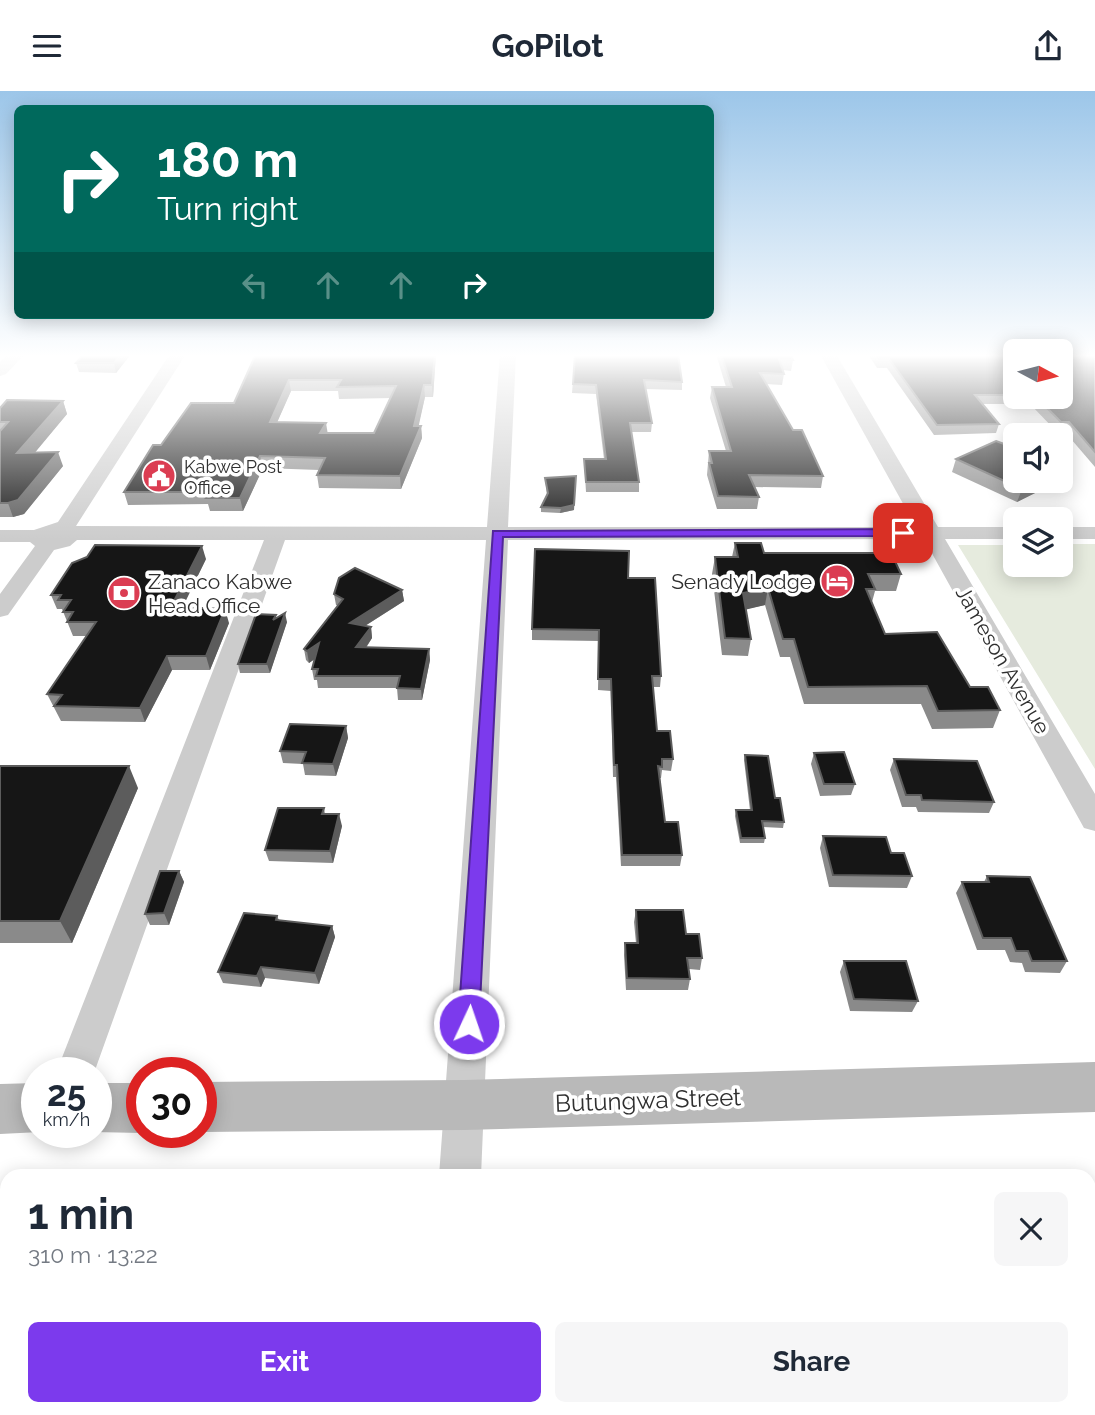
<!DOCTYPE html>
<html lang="en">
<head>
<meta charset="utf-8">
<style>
  :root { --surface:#fff; --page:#f6f6f7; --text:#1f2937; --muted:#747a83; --accent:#7c3aed }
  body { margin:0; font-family:Raleway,sans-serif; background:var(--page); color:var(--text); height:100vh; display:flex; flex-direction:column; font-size:26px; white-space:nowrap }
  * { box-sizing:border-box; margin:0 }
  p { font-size:23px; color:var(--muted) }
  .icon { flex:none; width:38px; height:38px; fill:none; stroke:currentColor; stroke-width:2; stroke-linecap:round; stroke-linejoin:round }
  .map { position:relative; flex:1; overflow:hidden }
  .details { position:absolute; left:0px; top:1078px; width:1096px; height:247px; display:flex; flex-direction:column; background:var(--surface); border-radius:21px 21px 0 0; box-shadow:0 4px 18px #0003 }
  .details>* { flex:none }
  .hud { position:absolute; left:14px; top:14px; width:700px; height:214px; border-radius:10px; box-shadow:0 4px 18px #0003; background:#00695c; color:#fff; overflow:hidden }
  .needle { width:46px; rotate:97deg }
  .tools { position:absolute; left:1003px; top:248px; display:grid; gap:14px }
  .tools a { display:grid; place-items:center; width:70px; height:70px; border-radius:10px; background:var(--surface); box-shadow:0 4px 18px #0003; font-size:35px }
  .speed { position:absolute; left:21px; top:966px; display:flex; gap:14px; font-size:35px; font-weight:700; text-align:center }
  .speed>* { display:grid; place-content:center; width:91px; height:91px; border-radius:50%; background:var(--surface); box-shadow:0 4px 18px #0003; line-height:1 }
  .speed small { font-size:18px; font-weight:400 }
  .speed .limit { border:10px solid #d22; background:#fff; color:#111 }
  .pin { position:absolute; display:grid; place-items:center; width:60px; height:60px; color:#fff; margin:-30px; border-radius:14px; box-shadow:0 4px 10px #0006 }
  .me { position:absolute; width:77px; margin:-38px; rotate:3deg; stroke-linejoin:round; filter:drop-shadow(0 0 5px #0008) }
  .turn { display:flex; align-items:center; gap:24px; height:147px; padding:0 28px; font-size:32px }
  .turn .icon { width:91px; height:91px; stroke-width:2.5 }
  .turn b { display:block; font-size:49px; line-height:60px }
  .lanes { display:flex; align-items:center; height:66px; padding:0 28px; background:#0003; justify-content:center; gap:35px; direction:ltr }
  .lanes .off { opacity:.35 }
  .round { display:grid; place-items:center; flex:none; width:74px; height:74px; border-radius:10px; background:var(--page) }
  .head { display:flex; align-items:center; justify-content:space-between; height:119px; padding:0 28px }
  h1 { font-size:42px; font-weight:700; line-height:52px }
  .button { display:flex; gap:14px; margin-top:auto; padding:14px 28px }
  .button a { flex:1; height:80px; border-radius:10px; background:var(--accent); color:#fff; font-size:28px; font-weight:700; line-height:80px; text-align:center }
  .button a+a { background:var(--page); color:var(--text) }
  header { display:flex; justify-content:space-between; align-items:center; height:91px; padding:0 28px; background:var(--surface); font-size:32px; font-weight:700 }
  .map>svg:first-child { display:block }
  .green { fill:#e6ebde }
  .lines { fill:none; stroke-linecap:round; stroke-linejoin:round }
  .minor { fill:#ccc; fill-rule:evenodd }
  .secondary { fill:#b9b9b9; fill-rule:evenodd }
  .wall { fill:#8a8a8a; fill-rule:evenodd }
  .shaded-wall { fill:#5c5c5c }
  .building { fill:#161616; stroke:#5c5c5c; stroke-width:2; fill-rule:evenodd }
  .route { fill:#7c3aed; stroke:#51269a; stroke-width:2 }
  .labels { text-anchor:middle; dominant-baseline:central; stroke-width:7; stroke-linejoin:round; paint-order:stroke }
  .far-poi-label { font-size:18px; fill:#2f2f2f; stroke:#fff; text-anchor:start }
  .poi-label { font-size:21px; fill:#2f2f2f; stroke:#fff; text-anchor:start }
  .street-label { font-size:21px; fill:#2f2f2f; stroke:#fff }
  .near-street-label { font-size:24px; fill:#2f2f2f; stroke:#fff }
</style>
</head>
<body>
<header><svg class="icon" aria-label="menu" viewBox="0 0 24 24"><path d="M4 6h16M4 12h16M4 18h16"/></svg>GoPilot<svg class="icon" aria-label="share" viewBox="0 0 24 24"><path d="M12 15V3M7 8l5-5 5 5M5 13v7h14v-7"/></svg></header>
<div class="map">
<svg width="1095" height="1324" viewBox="0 0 1095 1324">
  <rect width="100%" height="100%" fill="#fff"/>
  <polygon class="green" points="1061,453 1095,453 1095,678 958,454 1015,454 1015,474 1060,474"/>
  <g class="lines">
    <g class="minor">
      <polygon points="8,263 25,263 6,283 0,285 0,271"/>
      <polygon points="170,263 186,263 76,435 487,436 500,263 516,263 508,436 916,436 820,263 836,263 938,436 1015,436 1015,448 945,448 1095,703 1095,740 1084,737 924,448 508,449 481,1085 439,1085 486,449 285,449 94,982 56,982 264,449 77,449 70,455 54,459 8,524 0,526 0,503 35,455 30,451 0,451 0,439 34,439 58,431"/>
      <rect x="1060" y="436" width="35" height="12"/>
      <rect x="422" y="1318" width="48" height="6"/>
    </g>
    <g class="secondary">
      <polygon points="1095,971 1095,1021 464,1039 201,1041 201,991 464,989"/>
      <polygon points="37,992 37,1041 40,1041 0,1043 0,993"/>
      <polygon points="96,992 142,992 142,1041 145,1041 142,1042 93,1041 96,1041"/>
    </g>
  </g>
  <g class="wall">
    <polygon points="84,263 131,263 116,282 79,281 76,272"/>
    <path d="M264,263h172l-3,43h-8l-7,29h3l1,12 -21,51 -82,-1 -2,-13 2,-5 -56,-2 -20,43h-33l-2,-7 -80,1 -4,-13 37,-47 73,-42zM291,300h47l1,8 52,-1 -17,35h-46l-51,-11z"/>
    <polygon points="574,263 678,263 682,291 682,299 645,298 652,332 651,341 631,341 639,391 639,401 586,401 584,368 604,368 596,303 572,302 575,265"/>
    <polygon points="716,263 790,263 793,269 791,280 783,279 784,283 782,294 766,293 793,339 823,385 821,397 755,396 759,406 757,418 717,418 707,384 709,360 726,360 710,307 712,296 726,296"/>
    <polygon points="868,263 1015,263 1015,306 1060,306 1095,263 1095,376 1065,341 1057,341 1030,313 983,313 999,333 996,342 934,344 887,277 877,277"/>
    <polygon points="63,310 67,323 34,362 63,375 24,423 13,426 0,426 0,317"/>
    <polygon points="956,368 1059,390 1017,411 952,381"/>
    <polygon points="545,387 574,419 560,422 541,421 541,416 547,404"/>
    <polygon points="735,452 764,462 901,483 896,500 875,500 872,511 885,543 970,596 1000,619 993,637 932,638 921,613 804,613 790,566 780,566 765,514 746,518 751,548 748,565 722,564 712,483 715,466 732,466"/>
    <polygon points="206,468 182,516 229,532 210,579 172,579 145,631 61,630 47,603 87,545 73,545 62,518 57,518 51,504"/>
    <polygon points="628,487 661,585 660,596 653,596 657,640 673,668 671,680 662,679 661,687 660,687 665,731 682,764 680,775 621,775 616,686 613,686 611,600 598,599 599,550 532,549 532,538"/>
    <polygon points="402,499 404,510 365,535 371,536 372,547 366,557 429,558 430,569 422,609 398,609 397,597 318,597 317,589 314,589 312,578 314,568 309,572 306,569 304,558 338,515 336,514 334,503"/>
    <polygon points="276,527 287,531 270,582 240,582 238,573"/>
    <polygon points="346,635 348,647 336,685 305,684 303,673 283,672 280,660"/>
    <polygon points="814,662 855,693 851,704 820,705 811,673"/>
    <polygon points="745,664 775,707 784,731 783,737 763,736 765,747 764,752 740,752 735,725 736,719 750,719 744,669"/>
    <polygon points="894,668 994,711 989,722 918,721 916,716 902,716 890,679"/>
    <polygon points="0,675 138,697 72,852 0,852"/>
    <polygon points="324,717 325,723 342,735 333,772 269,770 265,759"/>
    <polygon points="823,745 912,785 907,797 829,796 820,757"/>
    <polygon points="179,780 184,791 169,834 150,834 145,823"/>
    <polygon points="987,785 1067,870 1060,882 1025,881 1022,872 1010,871 1005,859 977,859 956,802 962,791 984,791"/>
    <polygon points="636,819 686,843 702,867 700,879 689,878 690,888 688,899 626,899 624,864 625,852 636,852 634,831"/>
    <polygon points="277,825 279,829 332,835 335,846 319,893 265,887 261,896 223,892 218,881"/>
    <polygon points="844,870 918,910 912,921 850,920 840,881"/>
    <polygon points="1088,1150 1095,1150 1095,1204 1088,1186"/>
    <polygon points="1095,1258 1095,1324 1074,1324 1072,1318 1088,1318"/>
  </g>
  <g class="shaded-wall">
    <polygon points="121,263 131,263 116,282 114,272"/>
    <polygon points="435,263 436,263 433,306 432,294"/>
    <polygon points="289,289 291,300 272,343 270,331"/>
    <polygon points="424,294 425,306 416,347 414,335"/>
    <polygon points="63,310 67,323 23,376 17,362"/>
    <polygon points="326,332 328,344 320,342"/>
    <polygon points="421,335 422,347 401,398 400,385"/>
    <polygon points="58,361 63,375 24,423 13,426 8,412"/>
    <polygon points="260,365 263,377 243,420 240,407"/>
    <polygon points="1067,376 1062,389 1060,390 1060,379"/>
    <polygon points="576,385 574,419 560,422 561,417"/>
    <polygon points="1038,390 1059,390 1017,411 1022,398"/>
    <polygon points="202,455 206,468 176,530 171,516"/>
    <polygon points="768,497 765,514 740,520 743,502"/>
    <polygon points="402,499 404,510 352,543 350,532"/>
    <polygon points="225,518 229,532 210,579 206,565"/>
    <polygon points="285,522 287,531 270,582 267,573"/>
    <polygon points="371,536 372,547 358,568 356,556"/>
    <polygon points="319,552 321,564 309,572 307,560"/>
    <polygon points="429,558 430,569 422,609 421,598"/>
    <polygon points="167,565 172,579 145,631 140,617"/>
    <polygon points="346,635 348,647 336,685 333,673"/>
    <polygon points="129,675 138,697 72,852 60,830"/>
    <polygon points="339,723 342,735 333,772 330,760"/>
    <polygon points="179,780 184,791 169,834 164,822"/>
    <polygon points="332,835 335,846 319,893 315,882"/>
    <polygon points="261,876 265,887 261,896 257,885"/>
    <polygon points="54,1318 74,1318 72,1324 52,1324"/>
    <polygon points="221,1318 234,1318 233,1324 219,1324"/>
  </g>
  <g class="building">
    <polygon points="84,263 121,263 114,272 76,272"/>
    <path d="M264,263h171l-3,31h-8l-10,41h7l-21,50 -83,-1 8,-17 -65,-2 -20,42h-34l4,-6h-86l29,-47h8l30,-42h43l21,-47h8zM289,289h52l-4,7 59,-1 -22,47h-54l6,-10 -56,-1z"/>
    <polygon points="575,263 678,263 682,291 644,289 652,332 630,332 639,391 586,391 584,368 606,368 596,294 573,293"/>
    <polygon points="721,263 790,263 793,269 779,268 784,283 760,282 793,339 802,339 823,385 749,384 759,406 718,405 709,372 712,372 709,360 731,360 712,296 732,296"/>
    <polygon points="876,263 1015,263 1015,304 975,304 999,333 937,334 889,268 879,268"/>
    <polygon points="1060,263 1095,263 1095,361 1069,331 1061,331 1036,306 1060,306"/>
    <polygon points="7,309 63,310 17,362 58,361 18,409 8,412 0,412 0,340 8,331 0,331 0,317"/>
    <polygon points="996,350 1015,357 1015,390 1038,390 1022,398 956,368"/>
    <polygon points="1060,373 1067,376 1060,379"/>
    <polygon points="576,385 574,414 561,417 541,416 548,402 545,387"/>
    <polygon points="735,452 761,452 764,462 891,462 901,483 868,483 875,498 866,498 885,543 937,541 970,596 988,596 1000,619 938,620 927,595 808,596 794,548 783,548 768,497 743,502 751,548 725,547 715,466 738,466"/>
    <polygon points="95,454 202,455 171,516 225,518 206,565 167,565 140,617 54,615 62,604 47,603 96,531 67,531 73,521 63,521 71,509 58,509 61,504 51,504 72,472 87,466"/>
    <polygon points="535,458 629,460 628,487 655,487 661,585 652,585 657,640 670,640 673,668 662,668 662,676 658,675 665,731 678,731 682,764 622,764 617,674 614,674 611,588 598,588 599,539 532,538"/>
    <polygon points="355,477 402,499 350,532 371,536 356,556 429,558 421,598 397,597 400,585 316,585 318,578 312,578 319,552 307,560 304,558 343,508 334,503 339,487"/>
    <polygon points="285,522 267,573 238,573 256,523 276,524 273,529"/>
    <polygon points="290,633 346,635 333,673 302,672 306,661 280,660"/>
    <polygon points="844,661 855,693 824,693 814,662"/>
    <polygon points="745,664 768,665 775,707 780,707 784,731 762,730 765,747 741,747 736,719 752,719"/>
    <polygon points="894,668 977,670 994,711 922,709 921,704 906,704"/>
    <polygon points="0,675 129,675 60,830 0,830"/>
    <polygon points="278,717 324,717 322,723 339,723 330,760 265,759"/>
    <polygon points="823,745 886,746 891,762 904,762 912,785 833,784"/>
    <polygon points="160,780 179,780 164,822 145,823"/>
    <polygon points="987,785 1030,786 1067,870 1032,870 1028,860 1016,860 1011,847 983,847 962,791 989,791"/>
    <polygon points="636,819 683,819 686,843 699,843 702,867 687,867 690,888 627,887 625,852 638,852"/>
    <polygon points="244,822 277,825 276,829 332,835 315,882 261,876 257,885 218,881"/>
    <polygon points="844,870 906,870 918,910 854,908"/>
    <polygon points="1088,1150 1095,1150 1095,1169 1088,1151"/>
    <polygon points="1088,1258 1095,1258 1095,1323 1086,1323 1085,1318 1088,1318"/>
    <polygon points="7,1285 7,1318 54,1318 52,1324 0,1324 0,1304"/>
    <polygon points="161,1318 221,1318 219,1324 159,1324"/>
  </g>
  <linearGradient id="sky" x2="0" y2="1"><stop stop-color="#9cc6e9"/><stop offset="0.59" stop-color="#fff"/><stop offset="1" stop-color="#fff" stop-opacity="0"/></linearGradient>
  <rect width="1095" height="449" fill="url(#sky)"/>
  <polygon class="route" points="903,438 908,439 908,445 503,446 479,933 476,939 469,942 462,939 458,933 493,440"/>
  <defs>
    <symbol id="civic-disc" viewBox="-11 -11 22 22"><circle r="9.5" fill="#db3d52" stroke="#fff"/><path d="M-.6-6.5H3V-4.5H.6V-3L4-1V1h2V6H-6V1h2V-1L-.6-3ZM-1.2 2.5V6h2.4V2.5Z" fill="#fff"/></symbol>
    <symbol id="hotel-disc" viewBox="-11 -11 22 22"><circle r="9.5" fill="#db3d52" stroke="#fff"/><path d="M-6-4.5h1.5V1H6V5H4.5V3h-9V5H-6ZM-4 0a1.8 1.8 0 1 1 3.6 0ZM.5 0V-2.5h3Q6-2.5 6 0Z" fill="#fff"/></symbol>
    <symbol id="bank-disc" viewBox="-11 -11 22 22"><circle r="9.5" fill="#db3d52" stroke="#fff"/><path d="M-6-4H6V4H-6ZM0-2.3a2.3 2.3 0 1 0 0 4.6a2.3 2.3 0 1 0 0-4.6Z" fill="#fff"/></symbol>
  </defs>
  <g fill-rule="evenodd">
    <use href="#civic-disc" x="140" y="366" width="38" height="38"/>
    <use href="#hotel-disc" x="818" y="471" width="38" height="38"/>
    <use href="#bank-disc" x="105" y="483" width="38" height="38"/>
  </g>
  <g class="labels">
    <g class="far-poi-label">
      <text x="184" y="375">Kabwe Post<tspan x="184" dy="21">Office</tspan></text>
    </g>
    <g class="poi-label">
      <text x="148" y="490">Zanaco Kabwe<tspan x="148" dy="24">Head Office</tspan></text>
      <text x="812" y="490" text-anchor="end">Senady Lodge</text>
    </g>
    <g class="street-label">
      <text transform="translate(1003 569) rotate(60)">Jameson Avenue</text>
    </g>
    <g class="near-street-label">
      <text transform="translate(648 1009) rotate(-2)">Butungwa Street</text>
    </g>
  </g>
</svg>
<div class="tools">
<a><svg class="needle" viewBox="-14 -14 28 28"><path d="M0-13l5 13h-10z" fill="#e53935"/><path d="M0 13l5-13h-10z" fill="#747a83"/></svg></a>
<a><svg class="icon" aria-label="sound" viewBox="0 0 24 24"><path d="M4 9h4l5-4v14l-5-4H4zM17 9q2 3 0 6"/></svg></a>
<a><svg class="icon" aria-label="layers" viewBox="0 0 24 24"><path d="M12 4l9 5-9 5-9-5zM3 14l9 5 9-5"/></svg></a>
</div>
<div class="speed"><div>25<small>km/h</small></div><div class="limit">30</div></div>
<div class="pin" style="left:903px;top:442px;background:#d93025"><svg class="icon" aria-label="arrive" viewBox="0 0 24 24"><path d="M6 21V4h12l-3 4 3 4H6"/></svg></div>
<svg class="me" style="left:469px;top:933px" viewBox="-20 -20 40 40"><circle r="17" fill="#7c3aed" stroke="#fff" stroke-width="3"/><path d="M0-11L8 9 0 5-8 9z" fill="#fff"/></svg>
<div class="hud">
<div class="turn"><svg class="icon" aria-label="right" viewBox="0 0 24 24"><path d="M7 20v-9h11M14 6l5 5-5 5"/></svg><div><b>180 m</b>Turn right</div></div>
<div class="lanes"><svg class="icon off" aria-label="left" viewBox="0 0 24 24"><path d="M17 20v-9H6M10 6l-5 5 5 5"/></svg><svg class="icon off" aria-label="ahead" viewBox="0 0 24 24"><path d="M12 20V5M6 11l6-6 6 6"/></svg><svg class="icon off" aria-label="ahead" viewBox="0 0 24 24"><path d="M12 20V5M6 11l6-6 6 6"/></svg><svg class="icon" aria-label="right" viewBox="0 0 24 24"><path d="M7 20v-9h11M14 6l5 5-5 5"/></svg></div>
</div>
<section class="details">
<div class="head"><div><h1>1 min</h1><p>310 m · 13:22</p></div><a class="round"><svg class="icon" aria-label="close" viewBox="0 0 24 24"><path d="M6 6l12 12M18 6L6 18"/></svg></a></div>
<div class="button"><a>Exit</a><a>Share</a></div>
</section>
</div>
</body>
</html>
